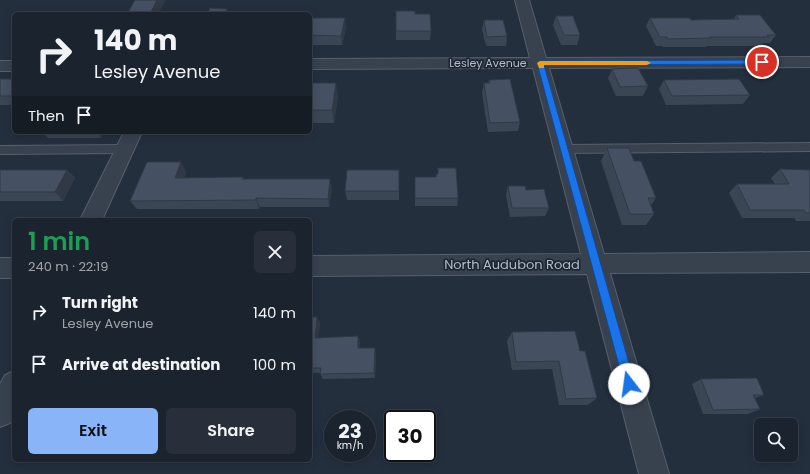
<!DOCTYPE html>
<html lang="en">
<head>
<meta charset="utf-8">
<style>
  :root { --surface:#1b232e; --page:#282f3a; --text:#f1f3f6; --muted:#a0a4aa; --line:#39404a; --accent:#8ab4f8 }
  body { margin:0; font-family:Poppins,sans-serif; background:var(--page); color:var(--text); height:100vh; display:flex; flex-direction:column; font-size:15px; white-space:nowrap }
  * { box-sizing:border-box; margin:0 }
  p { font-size:13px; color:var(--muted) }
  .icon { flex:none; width:22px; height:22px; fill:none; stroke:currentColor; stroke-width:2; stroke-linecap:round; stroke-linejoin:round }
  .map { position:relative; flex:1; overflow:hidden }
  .details { position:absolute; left:12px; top:218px; width:300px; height:244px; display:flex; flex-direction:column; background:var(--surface); border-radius:6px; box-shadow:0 2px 10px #0003,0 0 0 1px var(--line) }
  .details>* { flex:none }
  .top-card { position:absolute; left:12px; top:12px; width:300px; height:122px; border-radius:6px; box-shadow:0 2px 10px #0003,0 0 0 1px var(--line); background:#1b232e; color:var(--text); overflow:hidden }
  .tools { position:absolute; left:754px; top:418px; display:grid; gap:8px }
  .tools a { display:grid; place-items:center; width:44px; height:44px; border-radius:6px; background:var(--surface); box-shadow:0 2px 10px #0003,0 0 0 1px var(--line); font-size:20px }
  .speed { position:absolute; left:324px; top:410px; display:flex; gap:8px; font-size:20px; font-weight:700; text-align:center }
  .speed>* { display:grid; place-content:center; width:52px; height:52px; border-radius:50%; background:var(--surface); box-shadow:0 2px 10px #0003,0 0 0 1px var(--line); line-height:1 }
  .speed small { font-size:10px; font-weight:400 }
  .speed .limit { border:2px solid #111; border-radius:6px; background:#fff; color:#111 }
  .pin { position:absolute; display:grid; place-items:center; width:34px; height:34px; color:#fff; margin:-17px; border:2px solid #fff; border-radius:50%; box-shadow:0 1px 4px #0007 }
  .me { position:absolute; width:44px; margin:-22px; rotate:345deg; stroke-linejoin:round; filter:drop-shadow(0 0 3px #0008) }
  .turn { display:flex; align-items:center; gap:14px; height:84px; padding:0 16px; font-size:18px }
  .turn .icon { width:52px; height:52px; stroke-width:2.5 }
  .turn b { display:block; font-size:28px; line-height:34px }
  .then { display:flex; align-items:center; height:38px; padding:0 16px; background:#0003; gap:8px; font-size:15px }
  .round { display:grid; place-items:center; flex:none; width:42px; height:42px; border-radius:6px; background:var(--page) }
  .summary { display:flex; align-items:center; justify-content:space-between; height:68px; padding:0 16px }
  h1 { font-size:24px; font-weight:600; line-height:30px; color:#1e9e55 }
  .cta { display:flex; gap:8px; margin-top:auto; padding:8px 16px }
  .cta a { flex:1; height:46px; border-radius:6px; background:var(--accent); color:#111; font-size:16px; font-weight:600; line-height:46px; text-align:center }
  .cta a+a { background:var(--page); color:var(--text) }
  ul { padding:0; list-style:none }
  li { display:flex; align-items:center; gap:12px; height:52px; padding:0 16px }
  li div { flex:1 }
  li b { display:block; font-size:15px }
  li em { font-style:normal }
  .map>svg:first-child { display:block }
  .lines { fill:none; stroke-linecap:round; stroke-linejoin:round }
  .lane-casing { stroke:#565f6c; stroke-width:2 }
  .street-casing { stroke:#565f6c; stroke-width:2 }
  .lane { fill:#38414e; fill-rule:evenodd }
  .street { fill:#38414e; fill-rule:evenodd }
  .wall { fill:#3b4654 }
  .shaded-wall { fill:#303945 }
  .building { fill:#455162; stroke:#303945 }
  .route { fill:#1a73e8; stroke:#114b97 }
  .slow { fill:#f59e0b }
  .labels { text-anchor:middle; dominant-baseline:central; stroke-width:3.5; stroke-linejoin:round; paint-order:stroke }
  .far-street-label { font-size:11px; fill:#b4bcc9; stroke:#1d2633 }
  .street-label { font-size:13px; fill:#b4bcc9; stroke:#1d2633 }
</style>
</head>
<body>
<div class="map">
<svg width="810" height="474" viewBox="0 0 810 474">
  <rect width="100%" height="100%" fill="#242f3e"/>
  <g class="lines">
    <defs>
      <g id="lane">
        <polygon points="810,143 810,151 564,153 560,152 559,149 560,146 564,145"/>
        <polygon points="125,145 129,146 130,149 129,152 125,153 0,154 0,146"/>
      </g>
      <g id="street">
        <polygon points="515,0 529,0 546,58 810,57 810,67 549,68 604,254 810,252 810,272 610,273 669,474 639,474 587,274 310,276 310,256 581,254 533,68 310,69 310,59 530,58"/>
        <rect x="0" y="61" width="14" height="10"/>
        <polygon points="124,132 142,132 102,220 80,220"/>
        <rect x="0" y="258" width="14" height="20"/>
        <polygon points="14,371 14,414 10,423 0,427 0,384 5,375"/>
      </g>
    </defs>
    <use href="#lane" class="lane-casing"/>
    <use href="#street" class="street-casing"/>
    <use href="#lane" class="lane"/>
    <use href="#street" class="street"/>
  </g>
  <g class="wall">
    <polygon points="396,11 415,14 431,31 430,40 396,40"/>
    <polygon points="736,15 776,35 770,43 763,43 762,46 707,46 706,47 663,47 662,46 656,46 646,26 650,18 691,20 734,19"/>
    <polygon points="556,16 580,35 577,45 561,45 553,25"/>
    <polygon points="310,18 346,27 342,45 310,45"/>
    <polygon points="484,20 507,36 506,46 486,46 482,29"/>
    <polygon points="612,69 648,86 643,96 616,96 608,78"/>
    <polygon points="310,78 311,78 312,83 338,96 334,123 310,123"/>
    <rect x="0" y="79" width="14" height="26"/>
    <polygon points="489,80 520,122 518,131 488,132 482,93 484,83 488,83"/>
    <polygon points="664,80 750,95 743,104 666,105 659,89"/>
    <polygon points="43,132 104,132 101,138 48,138"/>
    <rect x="166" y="132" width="26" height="1"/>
    <polygon points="607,148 634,161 656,198 651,205 654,214 646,225 622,225 601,161"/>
    <polygon points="438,168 458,198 457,206 415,206 415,177 436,177 436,174 438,174"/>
    <polygon points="780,169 810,170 810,221 796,221 794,218 742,218 729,193 737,184 775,184 771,178"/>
    <polygon points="0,170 67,170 75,178 63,201 0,201"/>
    <polygon points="399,170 399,200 347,200 345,191"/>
    <polygon points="186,171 184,178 243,177 244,179 332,188 329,207 260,207 259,209 137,209 130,201"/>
    <polygon points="508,186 526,190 549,208 545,216 510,217 506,195"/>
    <polygon points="310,317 320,323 318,338 360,342 359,348 376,353 375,378 323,379 320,373 310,373"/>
    <polygon points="512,332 580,351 597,398 588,405 559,405 552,369 512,370 507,341"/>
    <polygon points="701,379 764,395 755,398 760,409 748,414 703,414 692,384"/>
  </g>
  <g class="shaded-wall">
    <polygon points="157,0 166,0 158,14 150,14"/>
    <polygon points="227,9 229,14 225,14"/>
    <polygon points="345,18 346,27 342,45 341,36"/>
    <polygon points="336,83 338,96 334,123 332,110"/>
    <polygon points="97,132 104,132 101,138"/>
    <polygon points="181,162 186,171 180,186 175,178"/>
    <polygon points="67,170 75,178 63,201 55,192"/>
    <polygon points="330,179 332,188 329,207 328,199"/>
    <polygon points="256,198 260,207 259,209 256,200"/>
    <polygon points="317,317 320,323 318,344 315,338"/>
    <polygon points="358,336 360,342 359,354 358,348"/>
    <polygon points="375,348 376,353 375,378 374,373"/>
  </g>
  <g class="building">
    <polygon points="135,0 157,0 150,14 127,14"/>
    <polygon points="210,8 227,9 225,14 207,14"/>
    <polygon points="396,11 415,11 415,14 430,14 431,31 396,31"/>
    <polygon points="736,15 760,15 776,35 767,35 768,37 710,37 711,38 668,39 667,37 660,37 650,18 690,18 691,20 739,19"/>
    <polygon points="556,16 573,16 580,35 564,35"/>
    <polygon points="310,18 345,18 341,36 310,35"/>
    <polygon points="484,20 503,20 507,36 487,37"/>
    <polygon points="638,68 648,86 620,87 612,69"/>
    <polygon points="310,78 311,78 310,83 336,83 332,110 310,110"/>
    <rect x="0" y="79" width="14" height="17"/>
    <polygon points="510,79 520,122 490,123 484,83 490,83 489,80"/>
    <polygon points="739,79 750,95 672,96 664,80"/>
    <polygon points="607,148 629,148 634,161 641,161 656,198 648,198 654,214 630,214"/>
    <polygon points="147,162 181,162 175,178 243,177 242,179 330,179 328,199 256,198 256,200 130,201"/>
    <polygon points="438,168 456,168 458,198 415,198 415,177 436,177 436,174 438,174"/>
    <polygon points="780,169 810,170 810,213 806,213 804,210 750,210 737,184 789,184"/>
    <polygon points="0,170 67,170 55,192 0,192"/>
    <polygon points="347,170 399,170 399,191 345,191"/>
    <polygon points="508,186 525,186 526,190 544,189 549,208 512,208"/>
    <polygon points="310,317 317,317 315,338 358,336 358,348 375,348 374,373 320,374 321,368 310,368"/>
    <polygon points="575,331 580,351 585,351 597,398 566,399 559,361 516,362 512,332"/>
    <polygon points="757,378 764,395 753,395 760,409 713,410 701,379"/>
  </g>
  <polygon class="route" points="762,60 766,62 765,64 544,65 635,384 633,388 629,389 625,388 624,384 537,63 540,61"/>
  <polygon class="slow" points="540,61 647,61 651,63 647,65 544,65 544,68 539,68 537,63"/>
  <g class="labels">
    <g class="far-street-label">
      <text x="488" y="63">Lesley Avenue</text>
    </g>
    <g class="street-label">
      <text x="512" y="264">North Audubon Road</text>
    </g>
  </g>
</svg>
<div class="tools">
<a><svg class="icon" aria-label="search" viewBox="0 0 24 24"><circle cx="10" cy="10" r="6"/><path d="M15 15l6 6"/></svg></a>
</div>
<div class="speed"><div>23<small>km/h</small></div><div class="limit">30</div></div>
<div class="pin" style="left:762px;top:62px;background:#d93025"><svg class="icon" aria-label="arrive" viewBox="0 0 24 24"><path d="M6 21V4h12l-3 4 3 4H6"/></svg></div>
<svg class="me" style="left:629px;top:384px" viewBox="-20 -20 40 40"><circle r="19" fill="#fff"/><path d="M0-13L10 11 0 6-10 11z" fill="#1a73e8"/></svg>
<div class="top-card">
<div class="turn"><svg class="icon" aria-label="right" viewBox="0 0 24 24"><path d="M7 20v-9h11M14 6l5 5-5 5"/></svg><div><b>140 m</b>Lesley Avenue</div></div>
<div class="then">Then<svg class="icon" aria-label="arrive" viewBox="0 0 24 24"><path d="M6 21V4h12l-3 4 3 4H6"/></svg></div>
</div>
<section class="details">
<div class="summary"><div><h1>1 min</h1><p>240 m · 22:19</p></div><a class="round"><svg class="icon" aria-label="close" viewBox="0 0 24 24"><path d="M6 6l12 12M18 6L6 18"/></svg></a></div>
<ul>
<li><svg class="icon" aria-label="right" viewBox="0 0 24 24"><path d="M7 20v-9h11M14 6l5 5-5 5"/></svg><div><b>Turn right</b><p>Lesley Avenue</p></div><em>140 m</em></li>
<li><svg class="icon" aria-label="arrive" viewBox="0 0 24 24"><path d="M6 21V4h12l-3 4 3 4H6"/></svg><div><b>Arrive at destination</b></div><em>100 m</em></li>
</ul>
<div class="cta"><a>Exit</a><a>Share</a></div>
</section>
</div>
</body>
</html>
